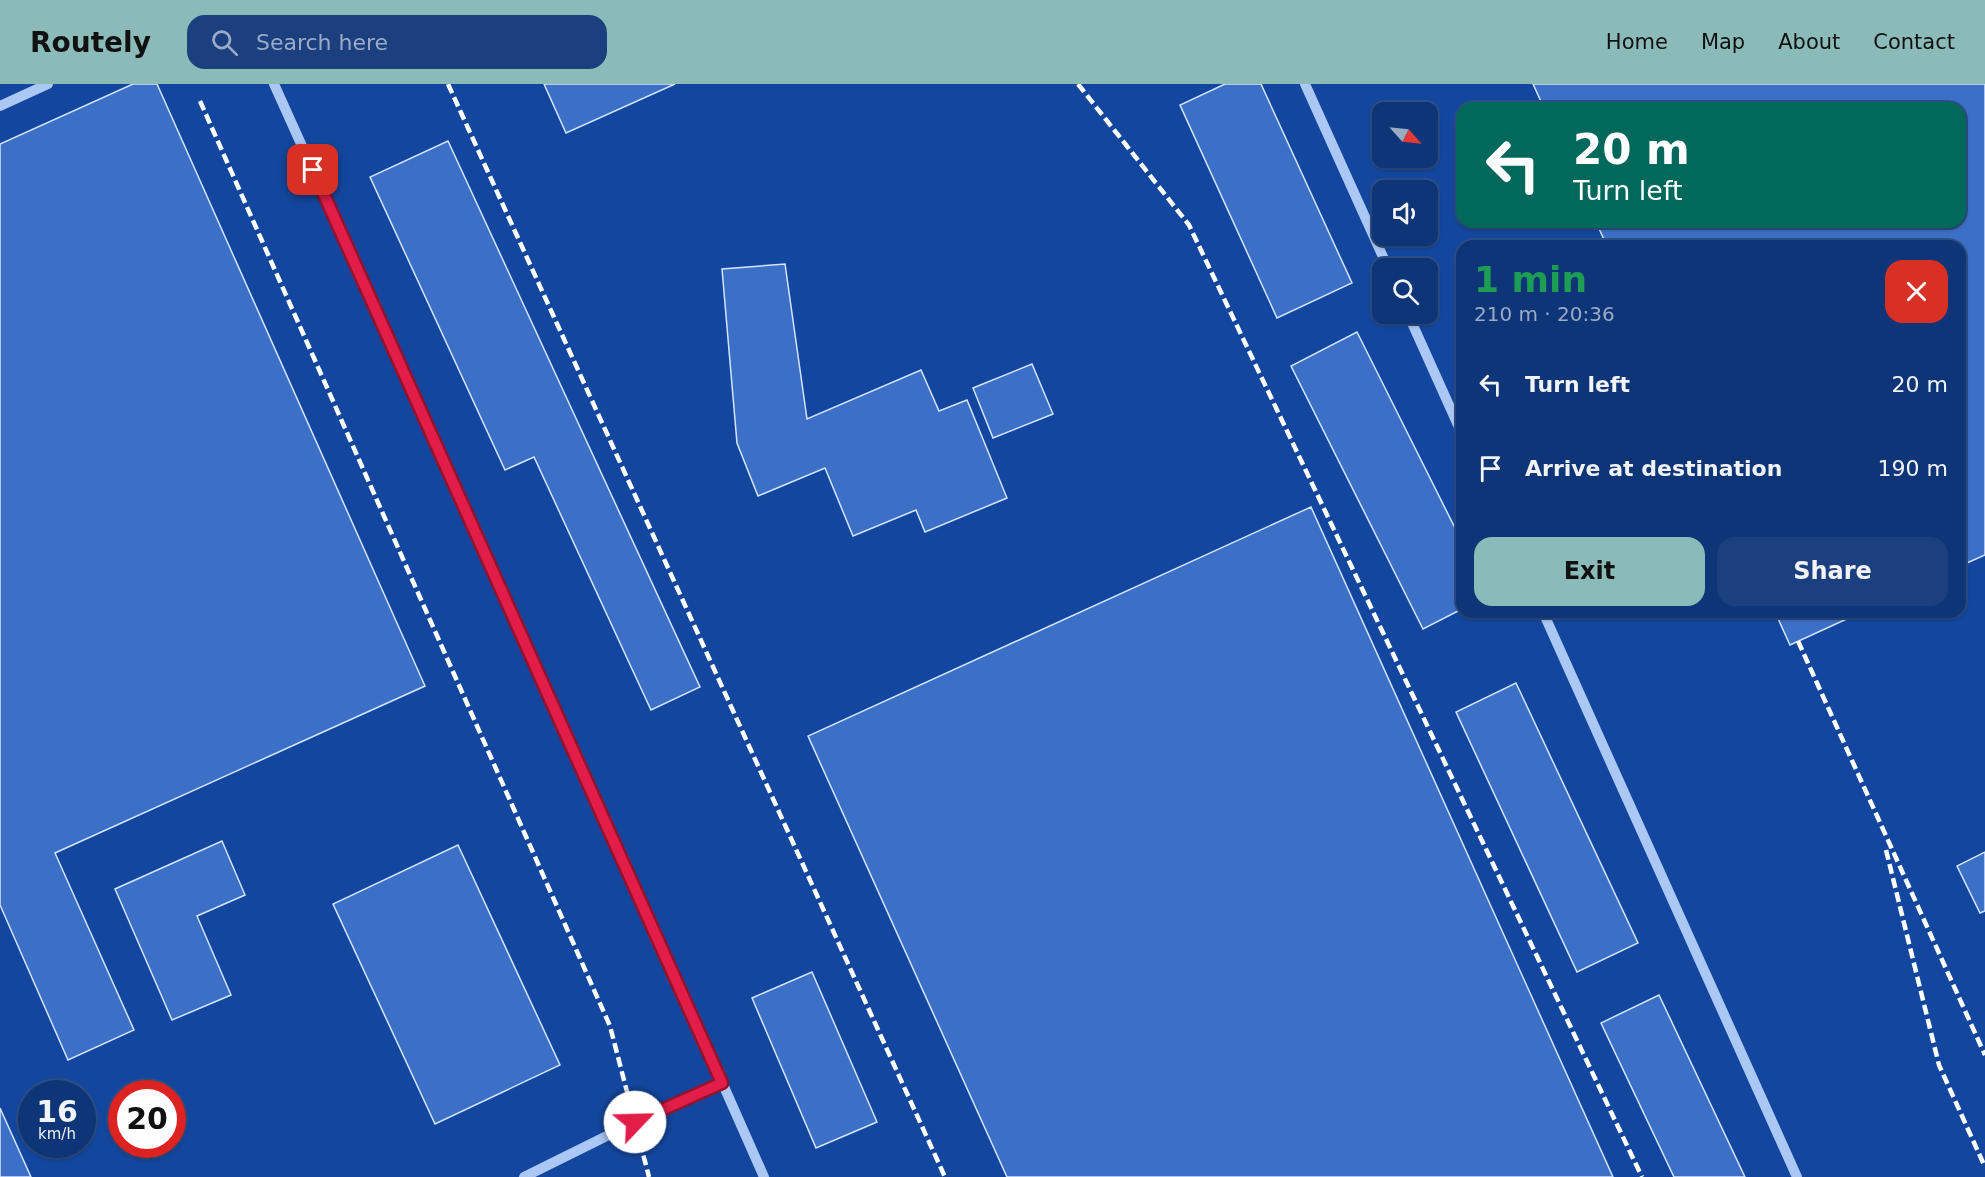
<!DOCTYPE html>
<html lang="en">
<head>
<meta charset="utf-8">
<style>
  :root { --surface:#0e3577; --page:#1c407f; --text:#f1f3f6; --muted:#9babc6; --line:#2e5089; --accent:#8bbbb9 }
  body { margin:0; font-family:"DejaVu Sans",sans-serif; background:var(--page); color:var(--text); height:100vh; display:flex; flex-direction:column; font-size:22px; white-space:nowrap }
  * { box-sizing:border-box; margin:0 }
  p { font-size:20px; color:var(--muted) }
  .icon { flex:none; width:33px; height:33px; fill:none; stroke:currentColor; stroke-width:2; stroke-linecap:round; stroke-linejoin:round }
  .map { position:relative; flex:1; overflow:hidden }
  .sheet { position:absolute; left:1456px; top:156px; width:510px; height:378px; display:flex; flex-direction:column; background:var(--surface); border-radius:18px; box-shadow:0 2px 4px #0004,0 0 0 2px var(--line) }
  .sheet>* { flex:none }
  .hud { position:absolute; left:1456px; top:18px; width:510px; height:126px; border-radius:18px; box-shadow:0 2px 4px #0004,0 0 0 2px var(--line); background:#00695c; color:#fff; overflow:hidden }
  .needle { width:39px; rotate:117deg }
  .tools { position:absolute; left:1372px; top:18px; display:grid; gap:12px }
  .tools a { display:grid; place-items:center; width:66px; height:66px; border-radius:12px; background:var(--surface); box-shadow:0 2px 4px #0004,0 0 0 2px var(--line); font-size:30px }
  .speed { position:absolute; left:18px; top:996px; display:flex; gap:12px; font-size:30px; font-weight:700; text-align:center }
  .speed>* { display:grid; place-content:center; width:78px; height:78px; border-radius:50%; background:var(--surface); box-shadow:0 2px 4px #0004,0 0 0 2px var(--line); line-height:1 }
  .speed small { font-size:15px; font-weight:400 }
  .speed .limit { border:9px solid #d22; background:#fff; color:#111 }
  .pin { position:absolute; display:grid; place-items:center; width:51px; height:51px; color:#fff; margin:-26px; border-radius:12px; box-shadow:0 3px 9px #0006 }
  .me { position:absolute; width:66px; margin:-33px; rotate:66deg; stroke-linejoin:round; filter:drop-shadow(0 0 4px #0008) }
  .turn { display:flex; align-items:center; gap:21px; height:126px; padding:0 18px; font-size:27px }
  .turn .icon { width:78px; height:78px; stroke-width:2.5 }
  .turn b { display:block; font-size:42px; line-height:51px }
  .round { display:grid; place-items:center; flex:none; width:63px; height:63px; border-radius:18px; background:var(--page) }
  .summary { display:flex; align-items:center; justify-content:space-between; height:102px; padding:0 18px }
  h1 { font-size:36px; font-weight:800; line-height:45px; color:#1e9e55 }
  .cta { display:flex; gap:12px; margin-top:auto; padding:12px 18px }
  .cta a { flex:1; height:69px; border-radius:18px; background:var(--accent); color:#111; font-size:24px; font-weight:800; line-height:69px; text-align:center }
  .cta a+a { background:var(--page); color:var(--text) }
  ul { padding:0; list-style:none }
  li { display:flex; align-items:center; gap:18px; height:84px; padding:0 18px }
  li div { flex:1 }
  li b { display:block; font-size:22px }
  li em { font-style:normal }
  header { display:flex; align-items:center; gap:36px; box-sizing:border-box; height:84px; padding:0 30px; background:var(--accent); color:#111 }
  header strong { font-size:28px }
  nav { display:flex; gap:33px; margin-inline-start:auto; font-size:21px }
  .search { width:420px; height:54px; background:var(--page); display:flex; align-items:center; gap:15px; box-sizing:border-box; padding:0 21px; border-radius:18px; color:var(--muted); font-size:22px }
  .map>svg:first-child { display:block }
  .building { fill:#3c70c6; stroke:#d4e4fe; stroke-width:1.5 }
  .lines { fill:none; stroke-linecap:round; stroke-linejoin:round }
  .minor { stroke:#abc7f4; stroke-width:10 }
  .rail { stroke:#fff; stroke-width:4.5; stroke-dasharray:10 4.5; stroke-linecap:butt }
  .route-casing { stroke:#92132f; stroke-width:15 }
  .route { stroke:#e11d48; stroke-width:10 }
</style>
</head>
<body>
<header>
<strong>Routely</strong>
<div class="search"><svg class="icon" aria-label="search" viewBox="0 0 24 24"><circle cx="10" cy="10" r="6"/><path d="M15 15l6 6"/></svg>Search here</div>
<nav><a>Home</a><a>Map</a><a>About</a><a>Contact</a></nav>
</header>
<div class="map">
<svg width="1985" height="1093" viewBox="0 0 1985 1093">
  <rect width="100%" height="100%" fill="#13479f"/>
  <g class="building">
    <polygon points="133,0 157,0 425,602 55,769 134,946 68,976 0,821 0,60"/>
    <polygon points="544,0 675,0 566,49"/>
    <polygon points="1225,0 1261,0 1352,199 1277,234 1180,21"/>
    <polygon points="1533,0 1985,0 1985,471 1960,482 1960,162 1607,162 1596,138 1960,138 1960,24 1544,24"/>
    <polygon points="448,57 700,603 651,626 534,373 505,386 370,93"/>
    <polygon points="785,180 807,335 921,286 939,327 967,316 1007,414 925,448 916,426 853,452 825,384 758,412 737,359 722,185"/>
    <polygon points="1357,248 1462,458 1462,525 1423,545 1291,282"/>
    <polygon points="1032,280 1053,330 993,354 973,304"/>
    <polygon points="1311,423 1613,1093 1007,1093 808,652"/>
    <polygon points="1775,528 1862,528 1790,561"/>
    <polygon points="1516,599 1638,859 1577,888 1456,628"/>
    <polygon points="222,757 245,811 197,832 231,911 172,936 115,805"/>
    <polygon points="458,761 560,981 435,1040 333,820"/>
    <polygon points="1985,768 1985,827 1980,829 1957,782"/>
    <polygon points="812,888 877,1038 816,1064 752,914"/>
    <polygon points="1659,911 1745,1093 1674,1093 1601,939"/>
    <polygon points="0,1024 31,1093 0,1093"/>
  </g>
  <g class="lines">
    <g class="minor">
      <polyline points="274,0 614,754 764,1093"/>
      <polyline points="1305,0 1388,184"/>
      <polyline points="0,22 48,0"/>
      <polyline points="1408,230 1462,350"/>
      <polyline points="1543,528 1797,1093"/>
      <polyline points="524,1093 635,1038 722,999"/>
    </g>
    <g class="rail">
      <polyline points="448,0 945,1093"/>
      <polyline points="1078,0 1189,141 1642,1093"/>
      <polyline points="200,17 610,942 649,1093"/>
      <polyline points="1798,557 1985,971"/>
      <polyline points="1886,766 1939,981 1985,1083"/>
    </g>
  </g>
  <g class="lines">
    <defs>
      <polyline id="route" points="313,86 722,999 635,1038"/>
    </defs>
    <use href="#route" class="route-casing"/>
    <use href="#route" class="route"/>
  </g>
</svg>
<div class="tools">
<a><svg class="needle" viewBox="-14 -14 28 28"><path d="M0-13l5 13h-10z" fill="#e53935"/><path d="M0 13l5-13h-10z" fill="#9babc6"/></svg></a>
<a><svg class="icon" aria-label="sound" viewBox="0 0 24 24"><path d="M4 9h4l5-4v14l-5-4H4zM17 9q2 3 0 6"/></svg></a>
<a><svg class="icon" aria-label="search" viewBox="0 0 24 24"><circle cx="10" cy="10" r="6"/><path d="M15 15l6 6"/></svg></a>
</div>
<div class="speed"><div>16<small>km/h</small></div><div class="limit">20</div></div>
<div class="pin" style="left:313px;top:86px;background:#d93025"><svg class="icon" aria-label="arrive" viewBox="0 0 24 24"><path d="M6 21V4h12l-3 4 3 4H6"/></svg></div>
<svg class="me" style="left:635px;top:1038px" viewBox="-20 -20 40 40"><circle r="19" fill="#fff"/><path d="M0-13L10 11 0 6-10 11z" fill="#e11d48"/></svg>
<div class="hud">
<div class="turn"><svg class="icon" aria-label="left" viewBox="0 0 24 24"><path d="M17 20v-9H6M10 6l-5 5 5 5"/></svg><div><b>20 m</b>Turn left</div></div>
</div>
<section class="sheet">
<div class="summary"><div><h1>1 min</h1><p>210 m · 20:36</p></div><a class="round" style="background:#d93025;color:#fff"><svg class="icon" aria-label="close" viewBox="0 0 24 24"><path d="M6 6l12 12M18 6L6 18"/></svg></a></div>
<ul>
<li><svg class="icon" aria-label="left" viewBox="0 0 24 24"><path d="M17 20v-9H6M10 6l-5 5 5 5"/></svg><div><b>Turn left</b></div><em>20 m</em></li>
<li><svg class="icon" aria-label="arrive" viewBox="0 0 24 24"><path d="M6 21V4h12l-3 4 3 4H6"/></svg><div><b>Arrive at destination</b></div><em>190 m</em></li>
</ul>
<div class="cta"><a>Exit</a><a>Share</a></div>
</section>
</div>
</body>
</html>
